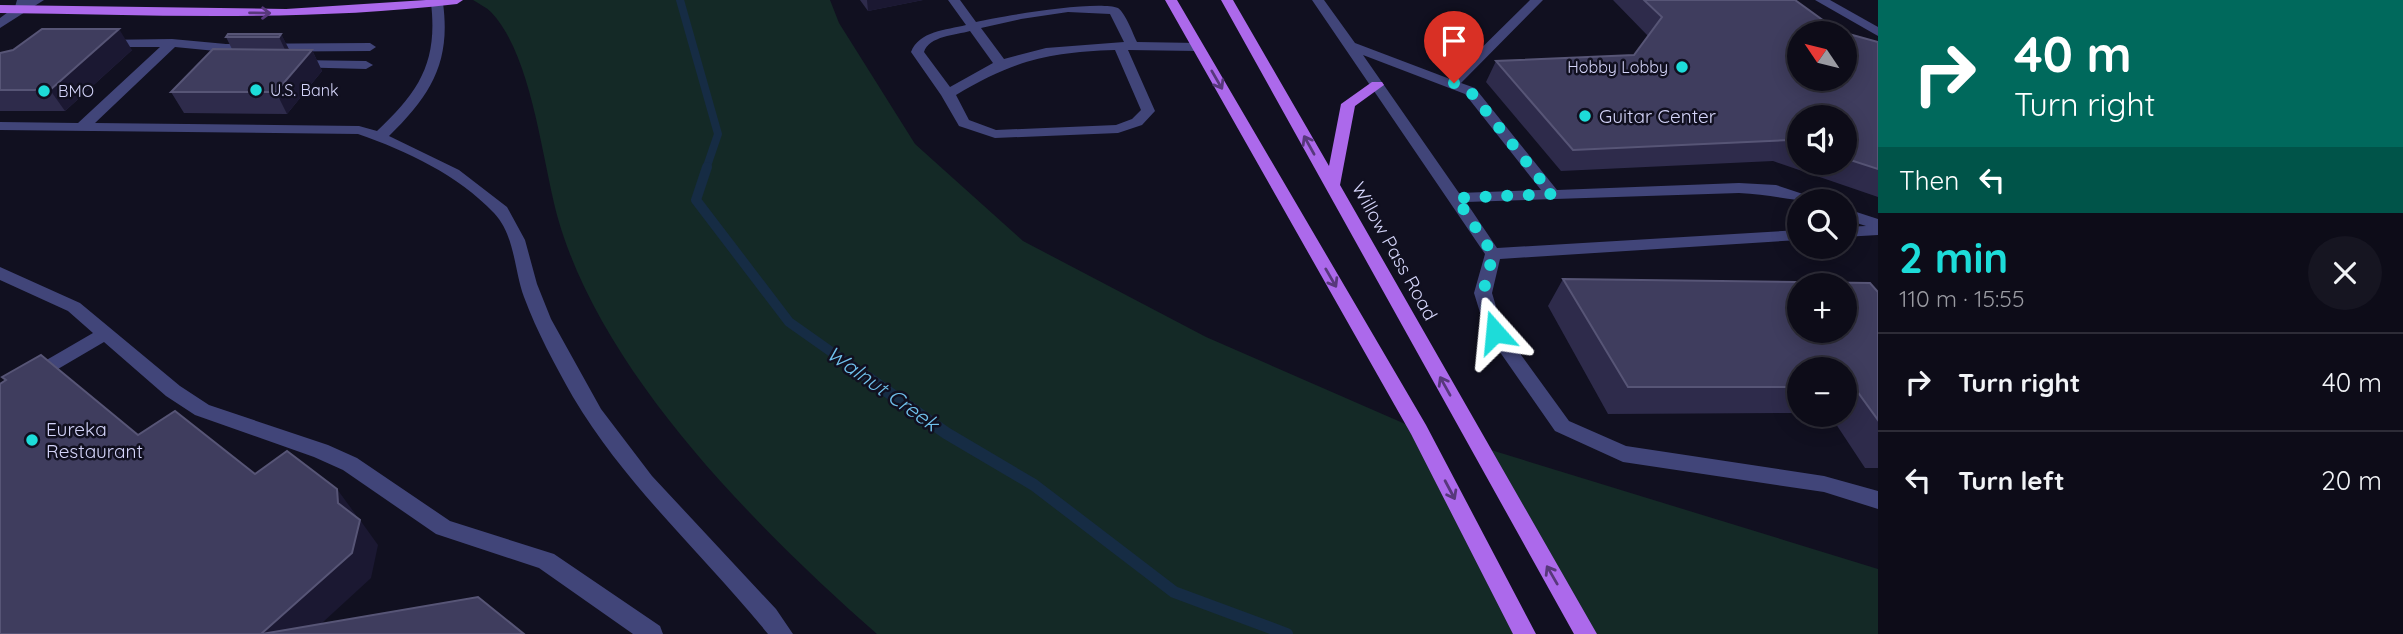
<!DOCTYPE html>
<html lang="en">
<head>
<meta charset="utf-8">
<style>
  :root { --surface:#0d0c18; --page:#161521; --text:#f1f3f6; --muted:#9a9ba2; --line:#2d2c37; --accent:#1ddcd9 }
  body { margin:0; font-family:Quicksand,sans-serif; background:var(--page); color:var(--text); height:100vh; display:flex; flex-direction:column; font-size:26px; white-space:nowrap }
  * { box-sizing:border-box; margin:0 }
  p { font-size:23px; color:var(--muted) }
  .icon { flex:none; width:38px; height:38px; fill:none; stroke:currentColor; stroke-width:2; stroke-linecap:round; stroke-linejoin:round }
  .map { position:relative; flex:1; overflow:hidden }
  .side { display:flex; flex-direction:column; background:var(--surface); width:525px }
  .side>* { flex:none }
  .hud { background:#00695c; color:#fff; overflow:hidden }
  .needle { width:46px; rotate:305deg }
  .tools { position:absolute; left:1787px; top:21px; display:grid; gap:14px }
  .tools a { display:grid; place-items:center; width:70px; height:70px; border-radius:50%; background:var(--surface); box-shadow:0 4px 18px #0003,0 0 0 2px var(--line); font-size:35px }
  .pin { position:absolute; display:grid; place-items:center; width:60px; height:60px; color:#fff; margin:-72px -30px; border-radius:50% 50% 50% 0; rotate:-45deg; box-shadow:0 0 7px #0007 }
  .pin .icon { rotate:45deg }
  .me { position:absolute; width:77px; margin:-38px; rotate:342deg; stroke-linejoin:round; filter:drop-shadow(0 0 5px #0008) }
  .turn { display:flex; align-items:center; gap:24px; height:147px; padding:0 21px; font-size:32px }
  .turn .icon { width:91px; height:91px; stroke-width:2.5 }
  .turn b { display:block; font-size:49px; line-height:60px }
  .then { display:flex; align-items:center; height:66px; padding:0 21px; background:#0003; gap:14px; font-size:26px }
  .round { display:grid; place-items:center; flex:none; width:74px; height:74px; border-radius:37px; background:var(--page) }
  .overview { display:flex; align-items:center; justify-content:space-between; height:119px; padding:0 21px }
  h1 { font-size:42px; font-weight:700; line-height:52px; color:var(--accent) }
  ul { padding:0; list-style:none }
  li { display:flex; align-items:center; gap:21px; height:98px; padding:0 21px; border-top:2px solid var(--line) }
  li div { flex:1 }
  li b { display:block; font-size:26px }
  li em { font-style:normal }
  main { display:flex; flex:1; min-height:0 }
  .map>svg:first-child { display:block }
  .green { fill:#142926 }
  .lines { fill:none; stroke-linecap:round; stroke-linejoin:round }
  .stream-far2 { stroke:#162c44; stroke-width:8 }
  .stream-far1 { stroke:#162c44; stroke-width:10 }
  .stream { stroke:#162c44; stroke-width:12 }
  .minor { fill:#414579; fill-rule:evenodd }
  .major { fill:#ac69eb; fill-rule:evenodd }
  .wall { fill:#2e2b4b; fill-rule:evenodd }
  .shaded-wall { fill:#1b1832 }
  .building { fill:#3f3d5e; stroke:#575576; stroke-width:2; fill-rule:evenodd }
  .oneway { stroke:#57387b }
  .route { stroke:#1ddcd9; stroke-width:12; stroke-dasharray:0 21.6 }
  .poi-dot { fill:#1ddcd9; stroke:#111020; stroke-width:2.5 }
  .labels { text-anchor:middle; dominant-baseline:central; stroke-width:5; stroke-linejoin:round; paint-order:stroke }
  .far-poi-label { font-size:16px; fill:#d4d4f9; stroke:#111020; text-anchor:start }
  .poi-label { font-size:19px; fill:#d4d4f9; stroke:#111020; text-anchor:start }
  .street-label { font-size:19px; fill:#d4d4f9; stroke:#111020 }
  .water-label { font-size:21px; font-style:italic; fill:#70c1ec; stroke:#111020 }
</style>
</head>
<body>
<main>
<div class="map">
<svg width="1878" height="634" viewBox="0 0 1878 634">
  <rect width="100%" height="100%" fill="#111020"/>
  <g class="green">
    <path d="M473,0h357l9,23 76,121 108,97 183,96 213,93 106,204h-648c-119,-105 -272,-257 -318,-412 -17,-59 -26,-166 -68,-210 -5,-5 -12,-8 -18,-12z"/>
    <polygon points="1478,446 1878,569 1878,634 1586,634"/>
  </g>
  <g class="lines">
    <polyline class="stream-far2" points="680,0 718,134 706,169"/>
    <polyline class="stream-far1" points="707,167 696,200 789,322 867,377"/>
    <polyline class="stream" points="864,375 946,433 1034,485 1174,592 1287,634"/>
    <g class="minor">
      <polygon points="17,0 44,0 0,28 0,18 15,7"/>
      <path d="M434,0l9,3c8,59 -12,92 -54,133l70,34 48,37 18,33 12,44 14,35 50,90 51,67 124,133 17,25h-25c-65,-80 -142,-148 -195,-237 -18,-32 -36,-65 -49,-100 -10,-27 -9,-62 -30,-84 -36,-38 -87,-62 -136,-79l-358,-4v-8l78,1 82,-76h-55l-6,-4 1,-3 72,-1 54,5 144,-1 6,4 -6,4 -144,1 -51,-5 -80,76 264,3 18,5c42,-39 61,-69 54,-128z"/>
      <path d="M948,0h12l16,22c25,-6 121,-22 142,-14 8,6 15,26 19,34l61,1 6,4 -6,4 -70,-1 27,61 -13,14 -24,8 -123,5 -36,-12 -18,-31 -30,-43c8,-21 35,-22 55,-27zM1068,12l42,2 14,28 -78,6 -42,11 -23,-31 40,-9zM970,31l23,32 -43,24 -26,-35c5,-16 32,-17 46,-21zM1115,50l26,60 -9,9 -16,6 -120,5 -27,-10 -13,-25c56,-34 93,-43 159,-45z"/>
      <path d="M1312,0h12l31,43 95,36 80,-79h13l-82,83 14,5 82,102 182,-7 37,2 39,13 3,3c-27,0 -50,-7 -79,-8l-273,9 31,46 302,-18v10l-299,19 -8,34 11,37 66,91 57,25 198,30 54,15v18l-54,-17 -201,-30 -68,-31 -69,-99 -12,-39 11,-39zM1363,55l102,39 76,96 -82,3z"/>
      <polygon points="1815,0 1830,0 1878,27 1878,36"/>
      <polygon points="296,60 366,61 373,65 366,69 291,67 289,64"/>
      <polygon points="1844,208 1878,219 1878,235 1844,237 1844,227 1866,226 1844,219"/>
      <polygon points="0,267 80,303 180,386 209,405 328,445 357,458 450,521 554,554 660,626 663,634 633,634 539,568 436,534 343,470 314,457 195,415 166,396 104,342 0,403 0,387 93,333 68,311 0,280"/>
    </g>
    <g class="major">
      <path d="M426,0h37l-6,4c-152,18 -304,11 -457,9v-8l286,4z"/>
      <polygon points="1165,0 1177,0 1426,425 1536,634 1513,634 1411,434"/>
      <polygon points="1221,0 1233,0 1329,166 1341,104 1372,82 1382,82 1384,85 1355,106 1340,185 1597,634 1574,634"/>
    </g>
  </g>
  <g class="wall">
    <polygon points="860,0 923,0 868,11"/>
    <path d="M1613,0h182l43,31 40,11v155l-105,-36 -212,10 -75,-89 10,-21 138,-6 14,-19zM1799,117h45v46h-45z"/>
    <polygon points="281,34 289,50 312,50 322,71 287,114 184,113 171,92 232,49 226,37"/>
    <polygon points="132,50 65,111 0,111 0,53"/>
    <polygon points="1563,279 1878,292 1878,468 1865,468 1830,415 1844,415 1844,369 1799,369 1799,413 1608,414 1548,306"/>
  </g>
  <g class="shaded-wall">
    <polygon points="867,0 923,0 868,11"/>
    <polygon points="119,29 132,50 65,111 50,90"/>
    <polygon points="281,34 292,55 289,58 279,37"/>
    <polygon points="312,50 322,71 287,114 276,92"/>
    <polygon points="337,489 356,515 357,529 338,503"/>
    <polygon points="360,520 378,545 371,578 310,634 261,634"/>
  </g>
  <g class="building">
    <path d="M1644,0h151l43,31 40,11v127l-34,-11v-41h-45v26l-10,-3 -216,10 -77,-89 138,-6 28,-38zM1799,33h45v46h-45z"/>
    <polygon points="42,29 119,29 50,90 0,90 0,53 13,50"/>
    <polygon points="228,34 281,34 279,37 226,37"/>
    <polygon points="213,49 312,50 276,92 171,92"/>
    <path d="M1563,279l307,4 8,9v128l-24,-33h-10v-18h-45v18h-171zM1799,285h45v46h-45z"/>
    <polygon points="41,355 138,435 175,411 255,474 287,451 337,489 338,503 360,520 352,553 261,634 0,634 0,384 6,380 2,377"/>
    <polygon points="478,597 524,634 262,634"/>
  </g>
  <defs><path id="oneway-shaft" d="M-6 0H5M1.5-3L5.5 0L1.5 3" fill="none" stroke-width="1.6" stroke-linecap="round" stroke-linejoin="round" transform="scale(1.75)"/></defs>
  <g class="oneway">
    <use href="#oneway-shaft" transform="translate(260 13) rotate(1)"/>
    <use href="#oneway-shaft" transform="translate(1217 80) rotate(60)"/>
    <use href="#oneway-shaft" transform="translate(1309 145) rotate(-119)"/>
    <use href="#oneway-shaft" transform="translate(1331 278) rotate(60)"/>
    <use href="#oneway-shaft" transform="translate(1445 386) rotate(-119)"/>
    <use href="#oneway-shaft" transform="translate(1450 490) rotate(62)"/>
    <use href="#oneway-shaft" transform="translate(1552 575) rotate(-120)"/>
  </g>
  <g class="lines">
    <polyline class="route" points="1454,83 1470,91 1552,194 1456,198 1493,254 1483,293 1495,332"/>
  </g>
  <g class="poi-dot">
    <circle cx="1682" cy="67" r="7"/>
    <circle cx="256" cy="90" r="7"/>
    <circle cx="44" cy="91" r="7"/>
    <circle cx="1585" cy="116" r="7"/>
    <circle cx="32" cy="440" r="7"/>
  </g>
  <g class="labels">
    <g class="far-poi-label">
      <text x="1668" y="67" text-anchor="end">Hobby Lobby</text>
      <text x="270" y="90">U.S. Bank</text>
      <text x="58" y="91">BMO</text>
    </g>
    <g class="poi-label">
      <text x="1599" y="116">Guitar Center</text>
      <text x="46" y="429">Eureka<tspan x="46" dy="22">Restaurant</tspan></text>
    </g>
    <g class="street-label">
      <text transform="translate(1395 251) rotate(61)">Willow Pass Road</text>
    </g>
    <g class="water-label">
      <text transform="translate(883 388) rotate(35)">Walnut Creek</text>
    </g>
  </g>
</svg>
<div class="tools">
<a><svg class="needle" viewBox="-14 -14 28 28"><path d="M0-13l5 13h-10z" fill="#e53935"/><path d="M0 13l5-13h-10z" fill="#9a9ba2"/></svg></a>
<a><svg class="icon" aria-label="sound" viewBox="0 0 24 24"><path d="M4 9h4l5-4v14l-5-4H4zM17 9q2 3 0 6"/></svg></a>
<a><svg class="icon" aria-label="search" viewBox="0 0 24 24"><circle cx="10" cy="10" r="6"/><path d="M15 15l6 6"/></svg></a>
<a>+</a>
<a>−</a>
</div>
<div class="pin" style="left:1454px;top:83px;background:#d93025"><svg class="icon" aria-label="arrive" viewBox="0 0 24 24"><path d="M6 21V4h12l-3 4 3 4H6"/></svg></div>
<svg class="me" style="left:1495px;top:332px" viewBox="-20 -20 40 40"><path d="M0-17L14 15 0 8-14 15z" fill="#1ddcd9" stroke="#fff" stroke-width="4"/></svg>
</div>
<section class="side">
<div class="hud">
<div class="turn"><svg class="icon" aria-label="right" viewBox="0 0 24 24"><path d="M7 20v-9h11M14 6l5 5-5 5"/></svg><div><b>40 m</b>Turn right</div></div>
<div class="then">Then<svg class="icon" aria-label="left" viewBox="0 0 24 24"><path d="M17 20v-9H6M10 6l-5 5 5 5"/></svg></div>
</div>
<div class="overview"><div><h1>2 min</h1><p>110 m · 15:55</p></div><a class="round"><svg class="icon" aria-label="close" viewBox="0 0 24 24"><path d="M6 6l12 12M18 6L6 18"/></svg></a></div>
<ul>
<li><svg class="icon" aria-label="right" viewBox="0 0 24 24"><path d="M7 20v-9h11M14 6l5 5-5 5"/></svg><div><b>Turn right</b></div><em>40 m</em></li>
<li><svg class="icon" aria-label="left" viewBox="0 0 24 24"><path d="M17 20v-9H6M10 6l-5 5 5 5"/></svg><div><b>Turn left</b></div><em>20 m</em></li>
</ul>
</section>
</main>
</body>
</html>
